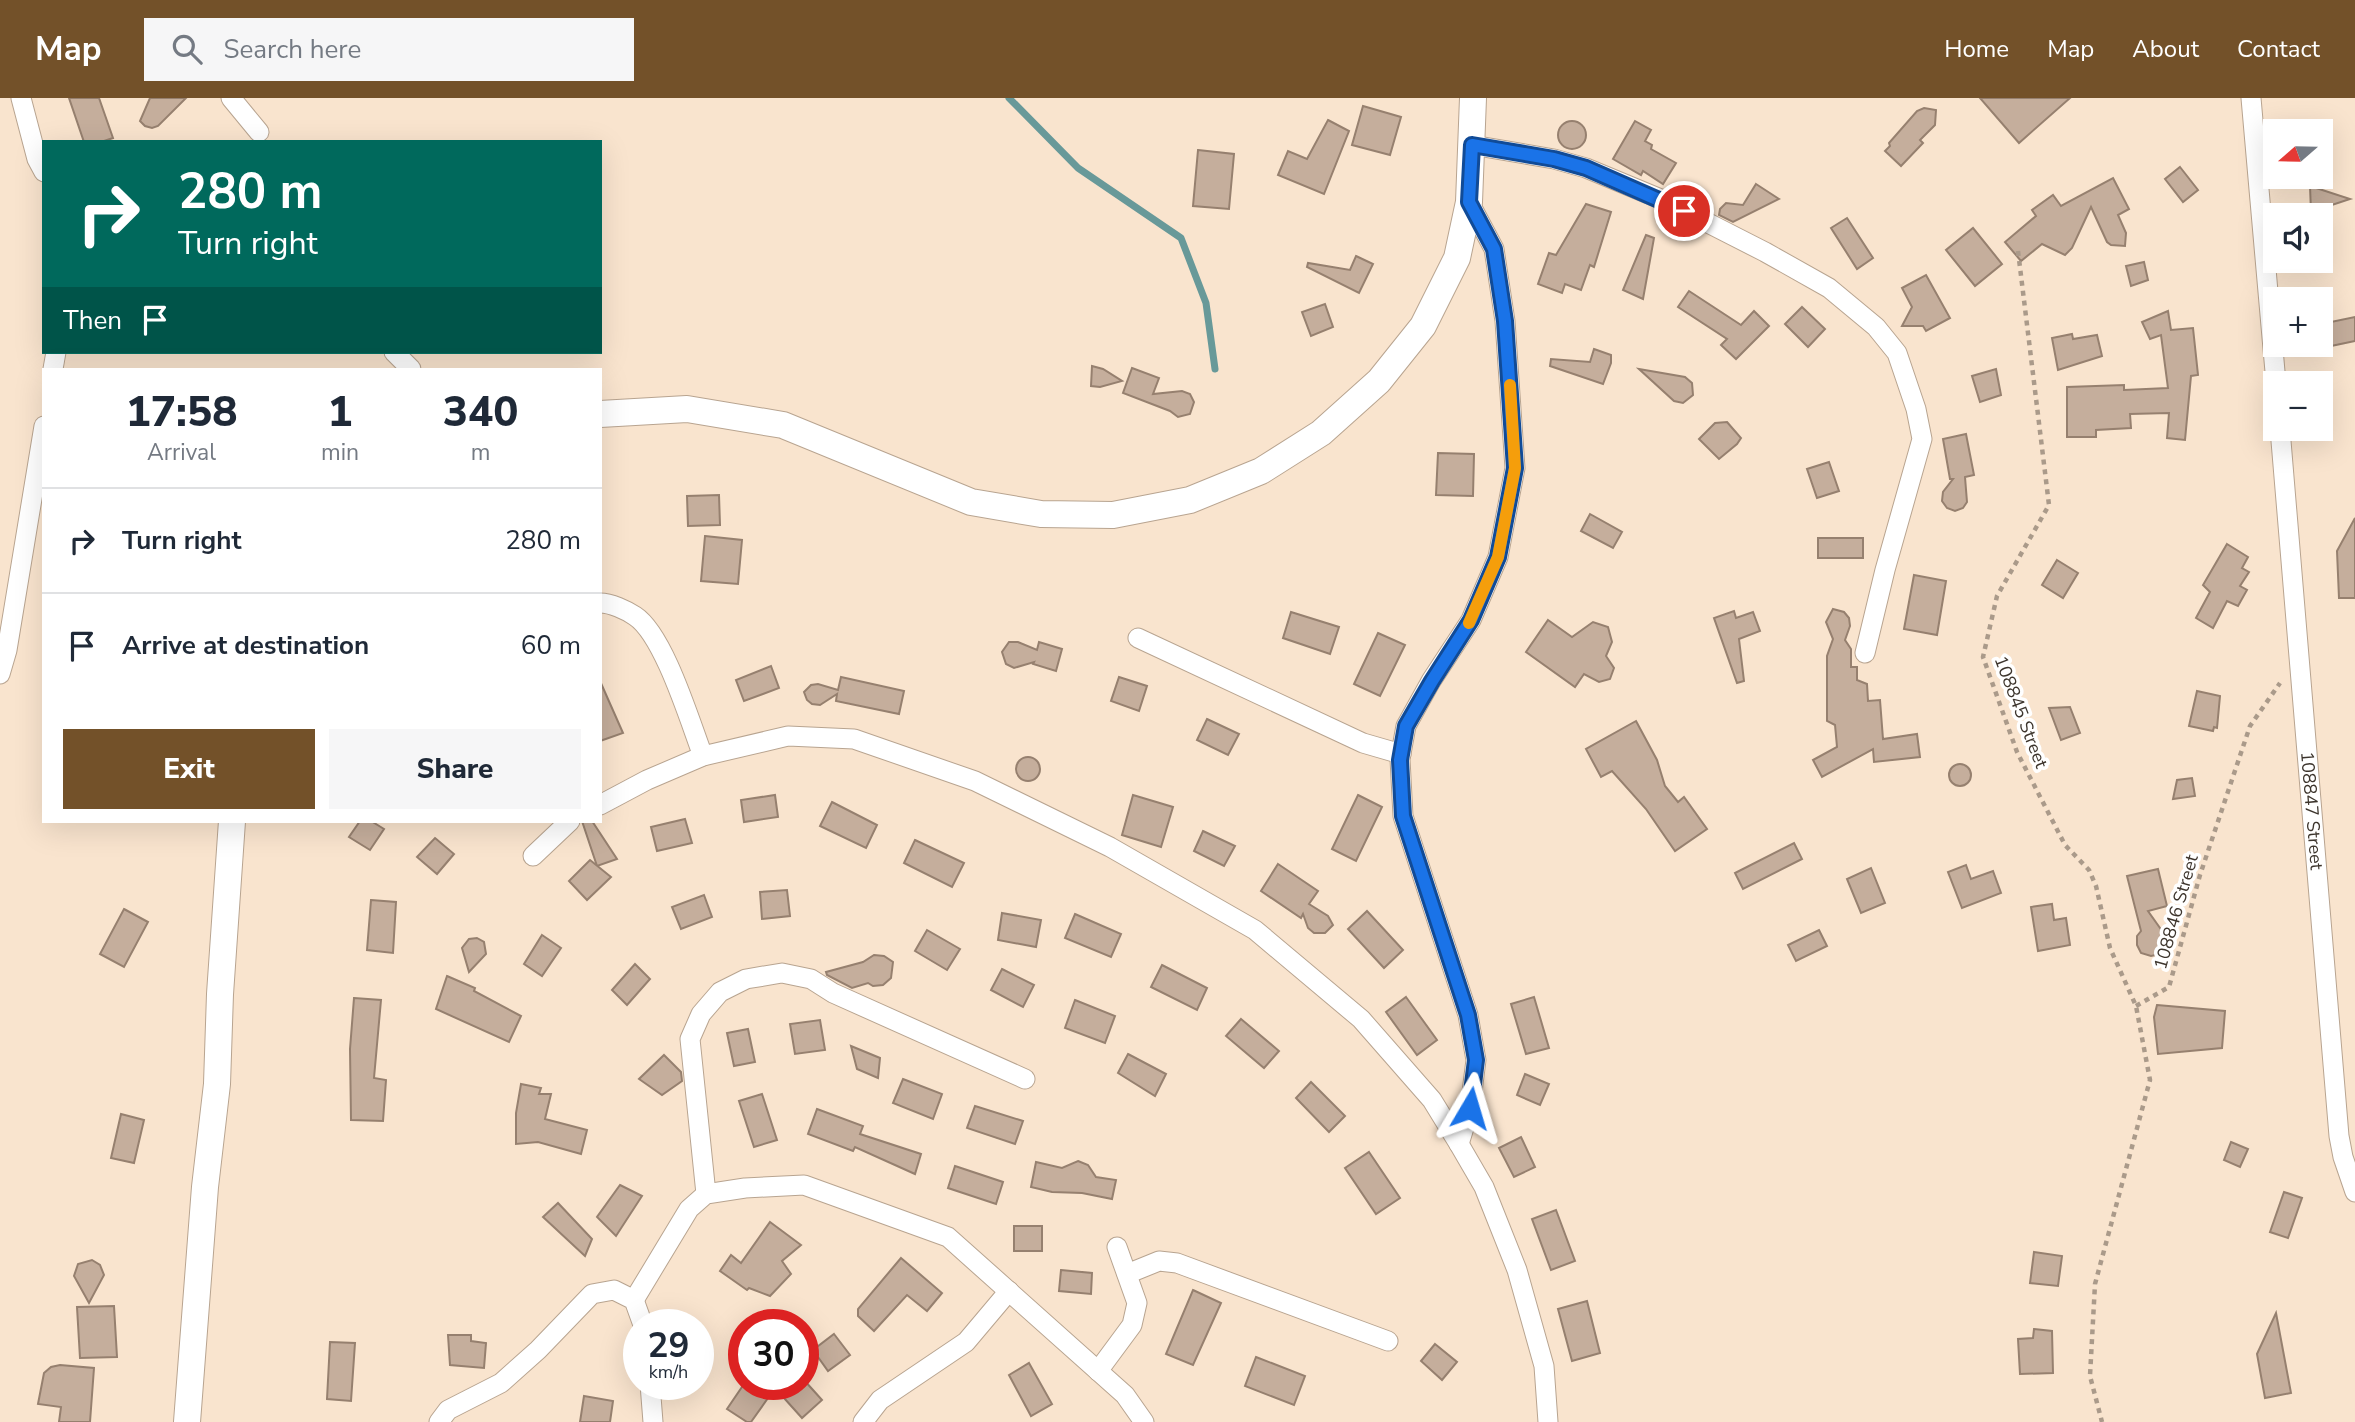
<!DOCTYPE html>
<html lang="en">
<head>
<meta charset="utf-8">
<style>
  :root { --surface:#fff; --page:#f6f6f7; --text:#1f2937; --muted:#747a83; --line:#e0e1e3; --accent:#735129 }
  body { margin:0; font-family:"Nunito Sans",sans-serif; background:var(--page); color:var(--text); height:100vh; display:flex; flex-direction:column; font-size:26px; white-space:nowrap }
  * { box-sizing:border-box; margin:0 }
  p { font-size:23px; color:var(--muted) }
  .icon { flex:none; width:38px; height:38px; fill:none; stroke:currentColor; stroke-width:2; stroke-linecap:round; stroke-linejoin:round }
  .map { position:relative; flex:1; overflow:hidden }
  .panel { position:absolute; left:42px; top:270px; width:560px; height:455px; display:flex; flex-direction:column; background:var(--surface); border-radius:0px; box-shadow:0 7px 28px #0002 }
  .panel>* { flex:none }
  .guide { position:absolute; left:42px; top:42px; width:560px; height:214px; border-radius:0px; box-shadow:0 7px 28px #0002; background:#00695c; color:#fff; overflow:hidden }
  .needle { width:46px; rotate:250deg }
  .controls { position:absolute; left:2263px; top:21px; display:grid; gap:14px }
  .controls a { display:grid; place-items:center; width:70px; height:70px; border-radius:0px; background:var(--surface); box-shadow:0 7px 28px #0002; font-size:35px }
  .speed { position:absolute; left:623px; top:1211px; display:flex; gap:14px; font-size:35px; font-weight:700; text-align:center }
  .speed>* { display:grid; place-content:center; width:91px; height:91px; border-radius:50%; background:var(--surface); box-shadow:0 7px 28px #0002; line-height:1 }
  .speed small { font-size:18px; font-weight:400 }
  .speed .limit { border:10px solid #d22; background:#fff; color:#111 }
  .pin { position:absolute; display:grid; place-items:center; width:60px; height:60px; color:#fff; margin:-30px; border:4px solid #fff; border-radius:50%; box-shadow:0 2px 7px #0007 }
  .me { position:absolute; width:77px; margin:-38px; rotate:7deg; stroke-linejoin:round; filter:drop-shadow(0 0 5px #0008) }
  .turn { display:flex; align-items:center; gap:24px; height:147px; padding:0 21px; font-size:32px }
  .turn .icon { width:91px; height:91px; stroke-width:2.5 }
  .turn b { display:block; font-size:49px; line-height:60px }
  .then { display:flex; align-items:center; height:66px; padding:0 21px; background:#0003; gap:14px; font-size:26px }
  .eta { display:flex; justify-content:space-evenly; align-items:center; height:119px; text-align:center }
  .eta b { font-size:42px; font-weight:800; line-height:49px }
  .cta { display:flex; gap:14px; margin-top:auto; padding:14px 21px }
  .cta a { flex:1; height:80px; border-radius:0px; background:var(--accent); color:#fff; font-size:28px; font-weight:800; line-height:80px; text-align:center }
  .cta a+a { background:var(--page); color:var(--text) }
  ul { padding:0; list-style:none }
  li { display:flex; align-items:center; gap:21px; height:105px; padding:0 21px; border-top:2px solid var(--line) }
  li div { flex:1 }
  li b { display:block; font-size:26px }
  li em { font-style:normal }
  header { display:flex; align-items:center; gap:42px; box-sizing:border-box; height:98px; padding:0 35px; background:var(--accent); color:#fff }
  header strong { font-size:33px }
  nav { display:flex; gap:38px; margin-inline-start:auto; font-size:24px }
  .search { width:490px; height:63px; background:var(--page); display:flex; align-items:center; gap:18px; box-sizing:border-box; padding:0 24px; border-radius:0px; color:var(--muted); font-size:26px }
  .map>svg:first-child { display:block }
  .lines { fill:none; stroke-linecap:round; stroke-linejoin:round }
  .stream { stroke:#689999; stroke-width:7 }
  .building { fill:#c5ae9c; stroke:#96806f; stroke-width:2 }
  .street-casing { stroke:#b8a490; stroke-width:21 }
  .secondary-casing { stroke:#b8a490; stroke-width:28 }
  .path { stroke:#aa9a8a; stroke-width:4.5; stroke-dasharray:5 5; stroke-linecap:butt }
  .street { stroke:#fff; stroke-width:19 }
  .secondary { stroke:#fff; stroke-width:26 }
  .route-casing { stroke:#114b97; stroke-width:18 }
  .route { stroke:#1a73e8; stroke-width:12 }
  .slow { stroke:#f59e0b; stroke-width:12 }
  .labels { text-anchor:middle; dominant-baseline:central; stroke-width:7; stroke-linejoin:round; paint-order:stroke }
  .street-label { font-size:18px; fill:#3d352d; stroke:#fff }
</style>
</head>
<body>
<header>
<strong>Map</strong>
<div class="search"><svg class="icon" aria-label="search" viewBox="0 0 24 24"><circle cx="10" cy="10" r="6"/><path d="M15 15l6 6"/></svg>Search here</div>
<nav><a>Home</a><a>Map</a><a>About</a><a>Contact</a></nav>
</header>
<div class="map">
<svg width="2355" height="1324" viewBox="0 0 2355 1324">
  <rect width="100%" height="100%" fill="#f9e4ce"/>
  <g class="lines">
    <polyline class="stream" points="1009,0 1078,70 1181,140 1206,205 1215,271"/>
  </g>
  <g class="building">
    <polygon points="69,0 99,0 113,40 101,44 84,44"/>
    <polygon points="150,0 186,0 158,28 152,30 145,28 140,23"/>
    <polygon points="1980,0 2070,0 2019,45"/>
    <polygon points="1363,8 1401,19 1390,57 1352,47"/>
    <polygon points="1924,10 1936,12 1935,27 1920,42 1923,45 1901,68 1885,53 1890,48 1889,45 1917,13"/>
    <polygon points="1328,22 1349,33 1324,96 1278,77 1288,53 1307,61"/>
    <polygon points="1635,23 1651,32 1645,43 1652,47 1651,51 1676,65 1663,86 1643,73 1641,77 1613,61"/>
    <circle cx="1572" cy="37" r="14"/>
    <polygon points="1198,52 1234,56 1229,111 1193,108"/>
    <polygon points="2180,69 2198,92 2183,104 2165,81"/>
    <polygon points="2113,80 2129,111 2118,117 2126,135 2125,148 2111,147 2107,144 2091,109 2072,150 2065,157 2042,146 2021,163 2005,144 2036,118 2032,112 2053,97 2061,108"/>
    <polygon points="1756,86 1779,101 1733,124 1719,117 1720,111 1726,105 1743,107"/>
    <polygon points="2310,88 2350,101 2311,114"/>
    <polygon points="1586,106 1611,114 1594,169 1590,167 1581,192 1565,186 1562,195 1538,186 1549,155 1556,157"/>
    <polygon points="1847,120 1873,160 1857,171 1831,130"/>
    <polygon points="1973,130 2002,166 1975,188 1946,152"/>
    <polygon points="1646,137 1654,140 1643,201 1623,192"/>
    <polygon points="1356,158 1373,166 1359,195 1307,169 1308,165 1350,172"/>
    <polygon points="2144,164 2148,182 2131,188 2126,168"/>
    <polygon points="1926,177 1950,220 1926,233 1923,228 1902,228 1912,209 1902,190"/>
    <polygon points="1689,193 1741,227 1754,213 1769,228 1736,261 1721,247 1727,241 1678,209"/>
    <polygon points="1325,206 1333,229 1311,238 1302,214"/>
    <polygon points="1802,209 1825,231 1808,249 1785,226"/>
    <polygon points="2168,213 2171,232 2193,230 2198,277 2191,278 2185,342 2167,340 2169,315 2130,316 2131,330 2096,332 2096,339 2067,339 2067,289 2124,287 2124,292 2168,290 2161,237 2150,241 2142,224"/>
    <polygon points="2355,219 2355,243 2331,248 2326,225"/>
    <polygon points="2072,236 2073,241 2097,237 2102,258 2058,272 2052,240"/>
    <polygon points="1594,251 1611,257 1611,265 1603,286 1550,268 1551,261 1590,264"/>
    <polygon points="1092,268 1103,271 1122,283 1100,289 1091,288"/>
    <polygon points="1132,270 1159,280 1153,296 1182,293 1190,296 1194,304 1190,316 1178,319 1170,313 1123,295"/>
    <polygon points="1639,271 1685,279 1692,285 1693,297 1683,305 1674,303"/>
    <polygon points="1996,271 2001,297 1980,304 1972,278"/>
    <polygon points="1727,324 1741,340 1737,346 1719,361 1699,341 1715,325"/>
    <polygon points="1966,336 1974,377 1965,379 1967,404 1963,410 1955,413 1947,410 1942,403 1943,394 1953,381 1950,381 1943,341"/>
    <polygon points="1438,355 1474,356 1473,398 1436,397"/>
    <polygon points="1829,364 1839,393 1817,400 1807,371"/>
    <polygon points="719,397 720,427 688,428 687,398"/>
    <polygon points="1590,416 1622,434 1613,450 1581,433"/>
    <polygon points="2355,420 2355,500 2339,500 2337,453"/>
    <polygon points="705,438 742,442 738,486 701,483"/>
    <rect x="1818" y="440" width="45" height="20"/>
    <polygon points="2227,446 2248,459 2242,470 2249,474 2240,488 2247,492 2238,508 2227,503 2213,530 2196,520 2210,494 2203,487"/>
    <polygon points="2057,462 2078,475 2063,500 2042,487"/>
    <polygon points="1914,477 1946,483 1937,537 1904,531"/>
    <polygon points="1833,511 1844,514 1849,520 1850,528 1845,542 1851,551 1851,569 1857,569 1857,582 1867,586 1868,603 1880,602 1883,641 1917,636 1920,659 1874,664 1873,651 1822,679 1813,662 1837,649 1835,627 1827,623 1827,558 1833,541 1826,524"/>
    <polygon points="1734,513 1736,520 1753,514 1760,533 1739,541 1744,583 1737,585 1714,520"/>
    <polygon points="1291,514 1339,529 1330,556 1283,540"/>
    <polygon points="1548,522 1572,539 1593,524 1608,529 1612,544 1606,558 1614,570 1610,581 1599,584 1584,576 1575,589 1526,554"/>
    <polygon points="1378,535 1405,547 1380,598 1354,586"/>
    <polygon points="1009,544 1018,544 1037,552 1039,544 1062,551 1056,573 1033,566 1034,564 1014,570 1006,566 1002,554"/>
    <polygon points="771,568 779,590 744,603 736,582"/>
    <polygon points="841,579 904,593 899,616 836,603 837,596 820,607 812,606 807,602 804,594 811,587 818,586 838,592"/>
    <polygon points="1119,579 1147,588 1139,613 1111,603"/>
    <polygon points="600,583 623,635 600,643"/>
    <polygon points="2197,593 2220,598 2217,630 2214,629 2213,633 2189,628"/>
    <polygon points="2070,609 2080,635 2061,642 2049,610"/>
    <polygon points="1207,621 1239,636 1228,657 1197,642"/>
    <polygon points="1636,623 1657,662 1665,688 1678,704 1684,699 1707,731 1675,753 1646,711 1612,673 1601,679 1586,651"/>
    <circle cx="1028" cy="671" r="12"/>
    <circle cx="1960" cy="677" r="11"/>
    <polygon points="2192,680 2195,698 2173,701 2177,682"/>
    <polygon points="775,697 778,719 744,724 741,702"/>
    <polygon points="1133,697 1173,709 1161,749 1122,737"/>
    <polygon points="1358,697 1382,709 1356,763 1332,751"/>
    <polygon points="832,704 877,727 866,750 820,728"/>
    <polygon points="685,721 692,745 657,753 651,729"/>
    <polygon points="360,723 371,723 384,731 370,752 349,739"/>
    <polygon points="582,723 592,723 617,761 597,768"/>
    <polygon points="1203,733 1235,748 1224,768 1194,753"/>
    <polygon points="435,740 454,756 437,776 417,759"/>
    <polygon points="915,742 964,765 952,789 904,765"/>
    <polygon points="1794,745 1802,761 1743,791 1735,775"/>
    <polygon points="590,762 611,779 587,802 569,783"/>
    <polygon points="1278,766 1318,793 1309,806 1328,818 1333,827 1325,835 1314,835 1308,830 1303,816 1301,820 1261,793"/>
    <polygon points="1966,767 1971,781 1993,773 2001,795 1962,810 1948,774"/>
    <polygon points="1871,770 1885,805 1861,815 1847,781"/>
    <polygon points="2158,771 2167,808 2148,813 2165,837 2166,847 2160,856 2151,858 2141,855 2137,847 2137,838 2141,833 2127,778"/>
    <polygon points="787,792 790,818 762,821 760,794"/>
    <polygon points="704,797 712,819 681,831 672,809"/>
    <polygon points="371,802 396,804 393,855 367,852"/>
    <polygon points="2052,806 2054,822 2066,820 2070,847 2038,853 2031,809"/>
    <polygon points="124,811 148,824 124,869 100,856"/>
    <polygon points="1367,813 1403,852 1384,870 1348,831"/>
    <polygon points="1002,815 1041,822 1036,849 998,842"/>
    <polygon points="1075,816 1121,836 1111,859 1065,840"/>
    <polygon points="927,832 960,851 947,872 915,853"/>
    <polygon points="1819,832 1827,848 1796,863 1788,847"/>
    <polygon points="542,837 561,850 542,878 524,866"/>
    <polygon points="477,840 484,844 486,856 469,874 462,850 469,841"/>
    <polygon points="874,857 884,858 893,864 891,880 883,887 873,888 868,885 852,890 827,877 826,874 863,864"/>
    <polygon points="635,866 650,881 627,907 612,892"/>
    <polygon points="1162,867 1207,890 1197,912 1151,889"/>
    <polygon points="1002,871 1034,887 1023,909 991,892"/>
    <polygon points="447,878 475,890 474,893 521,918 509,944 436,911"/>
    <polygon points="1406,899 1437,942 1417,957 1386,914"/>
    <polygon points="1534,899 1549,950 1526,956 1511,906"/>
    <polygon points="354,900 381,902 374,980 386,982 383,1023 351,1022 350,951"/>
    <polygon points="1075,902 1115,918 1105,945 1065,930"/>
    <polygon points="2157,907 2225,913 2222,950 2158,956 2154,919"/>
    <polygon points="1241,921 1279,953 1264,970 1226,938"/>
    <polygon points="820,922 825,952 795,956 790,926"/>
    <polygon points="748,931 755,964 734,968 727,935"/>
    <polygon points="851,948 880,960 878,980 857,971"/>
    <polygon points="1128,956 1166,976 1155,998 1118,975"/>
    <polygon points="664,957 681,974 682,983 662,997 639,981"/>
    <polygon points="1525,976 1549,986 1540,1007 1517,997"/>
    <polygon points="903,981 942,996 933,1021 893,1005"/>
    <polygon points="1311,984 1345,1018 1329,1034 1296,1000"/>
    <polygon points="521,986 541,990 539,996 551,996 545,1021 587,1032 581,1056 538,1044 516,1046 516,1015"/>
    <polygon points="762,996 777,1042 754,1049 739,1003"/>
    <polygon points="975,1008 1023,1023 1015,1046 967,1030"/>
    <polygon points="817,1011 863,1028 860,1036 921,1056 915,1076 855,1049 853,1053 808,1036"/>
    <polygon points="121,1016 144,1022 134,1065 111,1060"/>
    <polygon points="1521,1039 1535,1069 1514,1079 1499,1050"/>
    <polygon points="2231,1044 2248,1051 2240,1069 2224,1062"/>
    <polygon points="1369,1054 1400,1100 1376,1116 1345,1070"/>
    <polygon points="1078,1063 1088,1067 1096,1079 1116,1082 1112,1101 1082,1095 1052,1094 1031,1089 1036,1064 1062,1070"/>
    <polygon points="955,1068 1003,1084 996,1106 948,1090"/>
    <polygon points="620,1087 642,1098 616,1138 597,1119"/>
    <polygon points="2284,1094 2302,1100 2288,1140 2270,1134"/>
    <polygon points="558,1105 592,1141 585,1158 543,1119"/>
    <polygon points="1556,1112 1575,1163 1551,1172 1532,1121"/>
    <polygon points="770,1124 801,1147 782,1163 791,1176 770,1198 749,1190 747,1192 720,1173 731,1157 741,1165"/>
    <rect x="1014" y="1128" width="28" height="25"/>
    <polygon points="2034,1154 2062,1158 2058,1188 2030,1185"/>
    <polygon points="901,1160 942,1195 927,1213 907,1197 874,1233 858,1218 858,1211"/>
    <polygon points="92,1162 100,1167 104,1177 89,1205 74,1178 78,1166"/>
    <polygon points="1061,1172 1092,1175 1091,1196 1059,1193"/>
    <polygon points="1193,1192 1221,1205 1193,1267 1166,1256"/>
    <polygon points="1587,1203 1600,1255 1572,1263 1558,1211"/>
    <polygon points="114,1208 117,1259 80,1260 77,1209"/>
    <polygon points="2276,1215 2291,1295 2265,1300 2257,1256"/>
    <polygon points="2034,1231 2052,1233 2053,1275 2020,1276 2018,1241 2033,1240"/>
    <polygon points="834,1236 850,1257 828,1273 813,1252"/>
    <polygon points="448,1237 471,1237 471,1243 486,1245 484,1270 450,1267"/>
    <polygon points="330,1244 355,1245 351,1303 327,1301"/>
    <polygon points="1435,1246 1457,1264 1442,1282 1421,1263"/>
    <polygon points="1256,1259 1305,1278 1294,1307 1245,1288"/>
    <polygon points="1029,1265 1052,1306 1031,1318 1009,1277"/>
    <polygon points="60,1267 94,1270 90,1324 59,1324 61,1309 38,1306 44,1275 51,1269"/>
    <polygon points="804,1282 822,1302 802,1320 784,1300 799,1286 803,1286"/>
    <polygon points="744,1286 749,1286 768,1300 751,1324 747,1324 727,1311"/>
    <polygon points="584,1298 613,1303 610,1324 580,1324"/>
  </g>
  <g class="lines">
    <defs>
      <g id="street">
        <polyline points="21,0 37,61 44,74"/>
        <polyline points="231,0 259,34"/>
        <polyline points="2251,0 2276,285"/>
        <polyline points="1472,47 1554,61 1586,70 1663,102 1765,154 1829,190 1876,229 1897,255 1916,311 1922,341 1885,472 1865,555"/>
        <polyline points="394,254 411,271"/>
        <polyline points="53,271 56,254"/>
        <path id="s1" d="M2280,331l59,707 4,21 12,35"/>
        <path d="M600,505c11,0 26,7 35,13 29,19 55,106 68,140"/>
        <polyline points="1138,540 1363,645 1401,656"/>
        <polyline points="0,576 7,552 44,328"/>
        <polyline points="600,707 647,682 703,658 788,638 854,641 975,683 1110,749 1255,832 1361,921 1432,1002 1459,1046 1484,1089 1517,1172 1544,1268 1548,1324"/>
        <polyline points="533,758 570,723"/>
        <polyline points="1459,1046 1470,1010 1476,962 1468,917 1403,718 1400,661 1406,628 1431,583 1471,522 1498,459 1515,370 1505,223 1494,151 1469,104"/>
        <polyline points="706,1096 690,941 701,916 720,894 746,881 782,875 811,881 833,895 1025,981"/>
        <polyline points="1127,1176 1159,1163 1177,1165 1388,1243"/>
        <polyline points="634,1202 689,1111 706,1096 745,1090 804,1087 948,1139 1125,1297 1144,1324"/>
        <polyline points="1098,1273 1132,1227 1137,1205 1117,1149"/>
        <polyline points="650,1286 653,1324"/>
        <polyline points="439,1324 448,1312 501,1285 538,1252 592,1196 614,1192 634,1202 643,1227"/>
        <polyline points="863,1324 880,1302 966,1244 1009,1193"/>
      </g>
      <g id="secondary">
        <polyline points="600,316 687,311 783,327 971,404 1041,416 1113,417 1190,402 1261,373 1321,335 1379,283 1423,228 1457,160 1469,104 1473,0"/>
        <polyline points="187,1324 205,1089 217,986 220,896 232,723"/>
      </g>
    </defs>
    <use href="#street" class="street-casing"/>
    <use href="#secondary" class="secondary-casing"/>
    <g class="path">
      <polyline points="2018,153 2049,407 1997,498 1983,559 2017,654 2065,747 2089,772 2096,788 2110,850 2136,908 2150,982 2095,1186 2090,1278 2102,1324"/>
      <polyline points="2136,908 2169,889 2200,777 2250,628 2280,585"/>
    </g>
    <use href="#street" class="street"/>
    <use href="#secondary" class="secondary"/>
  </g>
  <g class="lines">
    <defs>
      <polyline id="route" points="1470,1010 1476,962 1468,917 1403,718 1400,662 1406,628 1432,583 1471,522 1498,459 1515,370 1505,223 1494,151 1469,104 1472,47 1554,61 1586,70 1684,113"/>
    </defs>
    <use href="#route" class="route-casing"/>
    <use href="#route" class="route"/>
    <polyline class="slow" points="1469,525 1498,459 1515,370 1510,287"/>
  </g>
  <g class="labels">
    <g class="street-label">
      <text transform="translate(2021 614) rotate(69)">108845 Street</text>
      <text stroke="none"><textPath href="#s1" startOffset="383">108847 Street</textPath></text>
      <text transform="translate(2176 814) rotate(-74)">108846 Street</text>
    </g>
  </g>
</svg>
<div class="controls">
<a><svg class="needle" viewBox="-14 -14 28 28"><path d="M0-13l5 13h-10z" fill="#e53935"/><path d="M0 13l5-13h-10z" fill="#747a83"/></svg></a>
<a><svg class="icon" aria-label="sound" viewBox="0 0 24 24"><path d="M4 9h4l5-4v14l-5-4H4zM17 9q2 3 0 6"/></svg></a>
<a>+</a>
<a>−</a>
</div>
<div class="speed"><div>29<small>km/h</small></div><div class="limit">30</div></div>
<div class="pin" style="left:1684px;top:113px;background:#d93025"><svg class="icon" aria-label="arrive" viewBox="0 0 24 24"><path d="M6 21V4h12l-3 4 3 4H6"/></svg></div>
<svg class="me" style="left:1470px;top:1010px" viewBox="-20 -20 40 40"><path d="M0-17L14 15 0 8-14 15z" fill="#1a73e8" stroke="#fff" stroke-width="4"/></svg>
<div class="guide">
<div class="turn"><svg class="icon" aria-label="right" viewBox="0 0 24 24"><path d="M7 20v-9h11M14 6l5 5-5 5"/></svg><div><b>280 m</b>Turn right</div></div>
<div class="then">Then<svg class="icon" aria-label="arrive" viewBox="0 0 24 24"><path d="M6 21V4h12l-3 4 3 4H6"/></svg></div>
</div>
<section class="panel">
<div class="eta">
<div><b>17:58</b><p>Arrival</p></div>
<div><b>1</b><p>min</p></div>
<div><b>340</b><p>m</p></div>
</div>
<ul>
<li><svg class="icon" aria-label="right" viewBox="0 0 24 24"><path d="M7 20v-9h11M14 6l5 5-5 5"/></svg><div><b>Turn right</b></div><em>280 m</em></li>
<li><svg class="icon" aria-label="arrive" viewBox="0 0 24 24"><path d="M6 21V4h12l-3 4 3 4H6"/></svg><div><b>Arrive at destination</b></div><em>60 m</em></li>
</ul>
<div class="cta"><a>Exit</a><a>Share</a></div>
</section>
</div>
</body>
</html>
